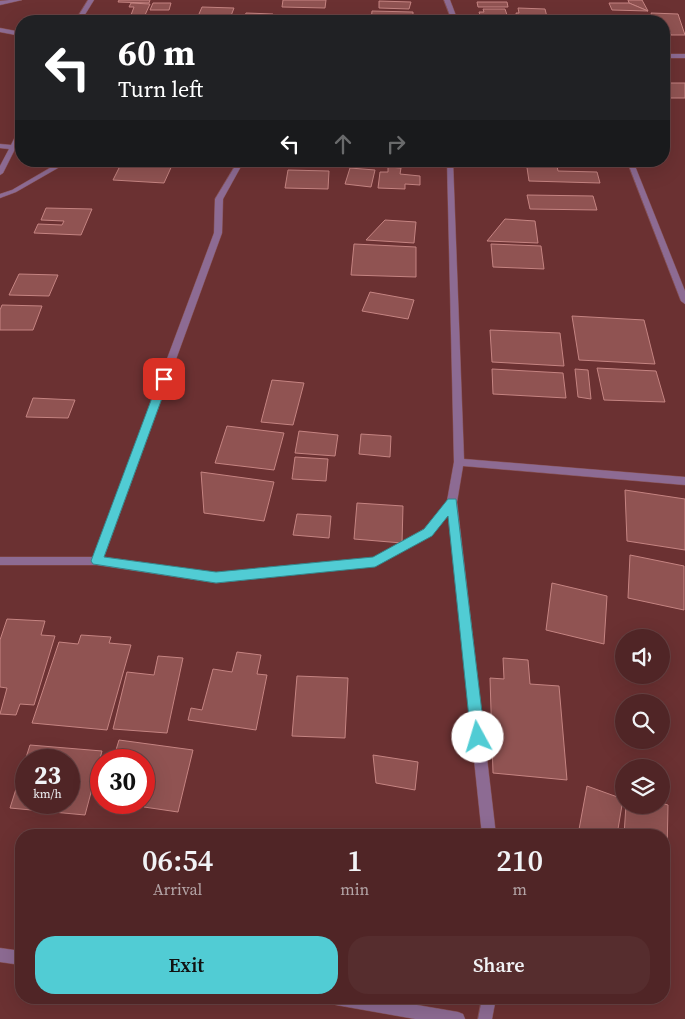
<!DOCTYPE html>
<html lang="en">
<head>
<meta charset="utf-8">
<style>
  :root { --surface:#502526; --page:#562d2e; --text:#f1f3f6; --muted:#b4a5a7; --line:#674243; --accent:#51ccd4 }
  body { margin:0; font-family:"Source Serif 4",serif; background:var(--page); color:var(--text); height:100vh; display:flex; flex-direction:column; font-size:19px; white-space:nowrap }
  * { box-sizing:border-box; margin:0 }
  p { font-size:16px; color:var(--muted) }
  .icon { flex:none; width:28px; height:28px; fill:none; stroke:currentColor; stroke-width:2; stroke-linecap:round; stroke-linejoin:round }
  .map { position:relative; flex:1; overflow:hidden }
  .drawer { position:absolute; left:15px; top:829px; width:655px; height:175px; display:flex; flex-direction:column; background:var(--surface); border-radius:20px; box-shadow:0 5px 20px #0002,0 0 0 1px var(--line) }
  .drawer>* { flex:none }
  .banner { position:absolute; left:15px; top:15px; width:655px; height:152px; border-radius:20px; box-shadow:0 5px 20px #0002,0 0 0 1px var(--line); background:#202124; color:#fff; overflow:hidden }
  .tools { position:absolute; left:615px; top:629px; display:grid; gap:10px }
  .tools a { display:grid; place-items:center; width:55px; height:55px; border-radius:50%; background:var(--surface); box-shadow:0 5px 20px #0002,0 0 0 1px var(--line); font-size:25px }
  .speed { position:absolute; left:15px; top:749px; display:flex; gap:10px; font-size:25px; font-weight:700; text-align:center }
  .speed>* { display:grid; place-content:center; width:65px; height:65px; border-radius:50%; background:var(--surface); box-shadow:0 5px 20px #0002,0 0 0 1px var(--line); line-height:1 }
  .speed small { font-size:12px; font-weight:400 }
  .speed .limit { border:8px solid #d22; background:#fff; color:#111 }
  .pin { position:absolute; display:grid; place-items:center; width:42px; height:42px; color:#fff; margin:-21px; border-radius:10px; box-shadow:0 2px 8px #0006 }
  .me { position:absolute; width:55px; margin:-28px; rotate:354deg; stroke-linejoin:round; filter:drop-shadow(0 0 4px #0008) }
  .turn { display:flex; align-items:center; gap:18px; height:105px; padding:0 20px; font-size:22px }
  .turn .icon { width:65px; height:65px; stroke-width:2.5 }
  .turn b { display:block; font-size:35px; line-height:42px }
  .lanes { display:flex; align-items:center; height:48px; padding:0 20px; background:#0003; justify-content:center; gap:25px; direction:ltr }
  .lanes .off { opacity:.35 }
  .eta { display:flex; justify-content:space-evenly; align-items:center; height:85px; text-align:center }
  .eta b { font-size:30px; font-weight:600; line-height:35px }
  .button { display:flex; gap:10px; margin-top:auto; padding:10px 20px }
  .button a { flex:1; height:58px; border-radius:20px; background:var(--accent); color:#111; font-size:20px; font-weight:600; line-height:58px; text-align:center }
  .button a+a { background:var(--page); color:var(--text) }
  .map>svg:first-child { display:block }
  .building { fill:#905352; stroke:#c58482; fill-rule:evenodd }
  .lines { fill:none; stroke-linecap:round; stroke-linejoin:round }
  .minor-casing { stroke:#875152; stroke-width:1 }
  .minor { fill:#8d6b93; fill-rule:evenodd }
  .route { fill:#51ccd4; stroke:#35858a }
</style>
</head>
<body>
<div class="map">
<svg width="685" height="1019" viewBox="0 0 685 1019">
  <rect width="100%" height="100%" fill="#6b3132"/>
  <g class="building">
    <polygon points="119,0 150,0 149,3 118,2"/>
    <polygon points="283,0 326,0 325,8 282,7"/>
    <polygon points="628,0 642,0 648,11 629,3"/>
    <polygon points="379,1 411,2 409,9 379,8"/>
    <polygon points="477,2 507,2 508,7 478,7"/>
    <polygon points="131,3 150,4 145,15 131,15 134,7 129,7"/>
    <polygon points="153,3 171,3 169,10 150,10"/>
    <polygon points="609,3 629,3 648,11 612,10"/>
    <polygon points="202,7 234,8 229,21 196,21"/>
    <polygon points="518,8 545,9 548,21 522,21 521,18 517,18 516,13 519,13"/>
    <polygon points="483,9 505,9 509,21 487,21 486,18 481,18 479,12 484,12"/>
    <polygon points="372,11 413,12 413,21 401,21 399,17 381,17 380,21 371,21"/>
    <polygon points="246,13 273,14 271,21 243,21"/>
    <polygon points="651,13 678,14 685,35 671,35 670,32 664,32 664,21 654,21"/>
    <rect x="664" y="83" width="21" height="15"/>
    <polygon points="137,161 174,161 164,183 113,180 122,162"/>
    <polygon points="526,161 556,161 558,171 597,172 600,183 529,181"/>
    <polygon points="388,167 401,168 400,174 420,176 420,185 405,184 405,189 378,188 380,172 388,172"/>
    <polygon points="350,168 375,170 371,187 345,184"/>
    <polygon points="288,170 329,171 328,189 285,188"/>
    <polygon points="527,195 593,196 597,210 530,209"/>
    <polygon points="46,208 92,209 81,235 34,233 38,224 62,225 64,221 41,220"/>
    <polygon points="505,219 535,221 538,243 487,241"/>
    <polygon points="385,220 416,222 414,243 366,240"/>
    <polygon points="354,244 416,247 416,277 351,275"/>
    <polygon points="491,244 541,246 544,269 493,267"/>
    <polygon points="19,274 58,275 49,296 9,295"/>
    <polygon points="370,292 414,300 408,319 362,311"/>
    <polygon points="2,305 42,306 33,330 0,330 0,310"/>
    <polygon points="572,316 644,320 655,364 579,360"/>
    <polygon points="490,330 560,333 564,366 492,362"/>
    <polygon points="597,368 656,371 665,402 604,400"/>
    <polygon points="492,369 563,373 566,398 493,394"/>
    <polygon points="575,369 588,370 591,399 578,397"/>
    <polygon points="272,380 304,383 293,425 261,422"/>
    <polygon points="33,398 75,400 68,418 26,417"/>
    <polygon points="227,426 284,433 274,470 215,463"/>
    <polygon points="299,431 338,435 335,456 295,453"/>
    <polygon points="361,434 391,436 390,457 359,454"/>
    <polygon points="295,457 328,459 326,481 292,479"/>
    <polygon points="201,472 274,482 264,521 204,513"/>
    <polygon points="625,490 685,499 685,550 627,541"/>
    <polygon points="357,503 403,506 402,543 354,539"/>
    <polygon points="297,514 331,516 329,538 293,535"/>
    <polygon points="630,555 684,566 684,610 628,598"/>
    <polygon points="552,583 607,596 604,644 546,630"/>
    <polygon points="7,619 45,621 41,635 55,636 34,705 20,704 16,715 0,714 7,688 0,687 0,640"/>
    <polygon points="81,635 111,637 109,643 131,645 107,730 32,723 59,642 78,644"/>
    <polygon points="237,652 261,655 257,674 267,675 256,730 188,720 191,708 202,710 213,669 232,672"/>
    <polygon points="158,656 183,658 167,733 113,729 127,672 154,675"/>
    <polygon points="503,658 528,660 530,684 559,686 567,780 493,773 490,678 504,679"/>
    <polygon points="297,676 348,678 345,738 292,736"/>
    <polygon points="119,740 193,750 178,812 144,807 152,776 144,775 144,760 113,760"/>
    <path d="M30,745l72,6 -17,64 -75,-7zM26,760h43v42h-43z"/>
    <polygon points="373,755 418,762 415,790 376,783"/>
    <polygon points="587,786 623,799 617,835 578,835"/>
    <polygon points="661,803 668,805 667,855 664,854 664,835 624,835 626,805 661,805"/>
  </g>
  <g class="lines">
    <defs>
      <g id="minor">
        <polygon points="9,0 22,0 0,5 0,1"/>
        <polygon points="88,0 94,0 81,21 75,21"/>
        <polygon points="444,0 450,0 458,21 452,21"/>
        <polygon points="0,28 21,32 21,36 0,32"/>
        <rect x="664" y="54" width="21" height="4"/>
        <polygon points="21,129 21,137 3,173 0,175 0,166 9,149 0,148 0,144 11,145 18,131"/>
        <polygon points="62,161 70,161 16,192 0,198 0,194 12,190"/>
        <polygon points="238,161 244,161 223,199 222,233 104,557 216,573 373,558 424,529 447,501 454,462 447,161 453,161 464,459 685,477 685,485 463,466 457,502 496,835 482,835 448,514 432,535 375,566 216,583 97,565 0,565 0,557 93,557 214,233 215,199"/>
        <polygon points="627,161 633,161 685,291 685,304 681,301"/>
        <polygon points="0,948 21,951 21,965 0,962"/>
        <polygon points="329,998 376,998 458,1012 463,1014 465,1019 415,1019 336,1005 331,1003"/>
        <polygon points="482,998 496,998 492,1019 478,1019"/>
      </g>
    </defs>
    <use href="#minor" class="minor-casing"/>
    <use href="#minor" class="minor"/>
  </g>
  <polygon class="route" points="164,375 169,379 104,557 216,572 373,557 424,529 448,499 456,499 485,737 483,742 478,744 473,742 471,737 448,516 432,536 375,567 216,583 93,564 91,561 159,379"/>
</svg>
<div class="tools">
<a><svg class="icon" aria-label="sound" viewBox="0 0 24 24"><path d="M4 9h4l5-4v14l-5-4H4zM17 9q2 3 0 6"/></svg></a>
<a><svg class="icon" aria-label="search" viewBox="0 0 24 24"><circle cx="10" cy="10" r="6"/><path d="M15 15l6 6"/></svg></a>
<a><svg class="icon" aria-label="layers" viewBox="0 0 24 24"><path d="M12 4l9 5-9 5-9-5zM3 14l9 5 9-5"/></svg></a>
</div>
<div class="speed"><div>23<small>km/h</small></div><div class="limit">30</div></div>
<div class="pin" style="left:164px;top:379px;background:#d93025"><svg class="icon" aria-label="arrive" viewBox="0 0 24 24"><path d="M6 21V4h12l-3 4 3 4H6"/></svg></div>
<svg class="me" style="left:478px;top:737px" viewBox="-20 -20 40 40"><circle r="19" fill="#fff"/><path d="M0-13L10 11 0 6-10 11z" fill="#51ccd4"/></svg>
<div class="banner">
<div class="turn"><svg class="icon" aria-label="left" viewBox="0 0 24 24"><path d="M17 20v-9H6M10 6l-5 5 5 5"/></svg><div><b>60 m</b>Turn left</div></div>
<div class="lanes"><svg class="icon" aria-label="left" viewBox="0 0 24 24"><path d="M17 20v-9H6M10 6l-5 5 5 5"/></svg><svg class="icon off" aria-label="ahead" viewBox="0 0 24 24"><path d="M12 20V5M6 11l6-6 6 6"/></svg><svg class="icon off" aria-label="right" viewBox="0 0 24 24"><path d="M7 20v-9h11M14 6l5 5-5 5"/></svg></div>
</div>
<section class="drawer">
<div class="eta">
<div><b>06:54</b><p>Arrival</p></div>
<div><b>1</b><p>min</p></div>
<div><b>210</b><p>m</p></div>
</div>
<div class="button"><a>Exit</a><a>Share</a></div>
</section>
</div>
</body>
</html>
